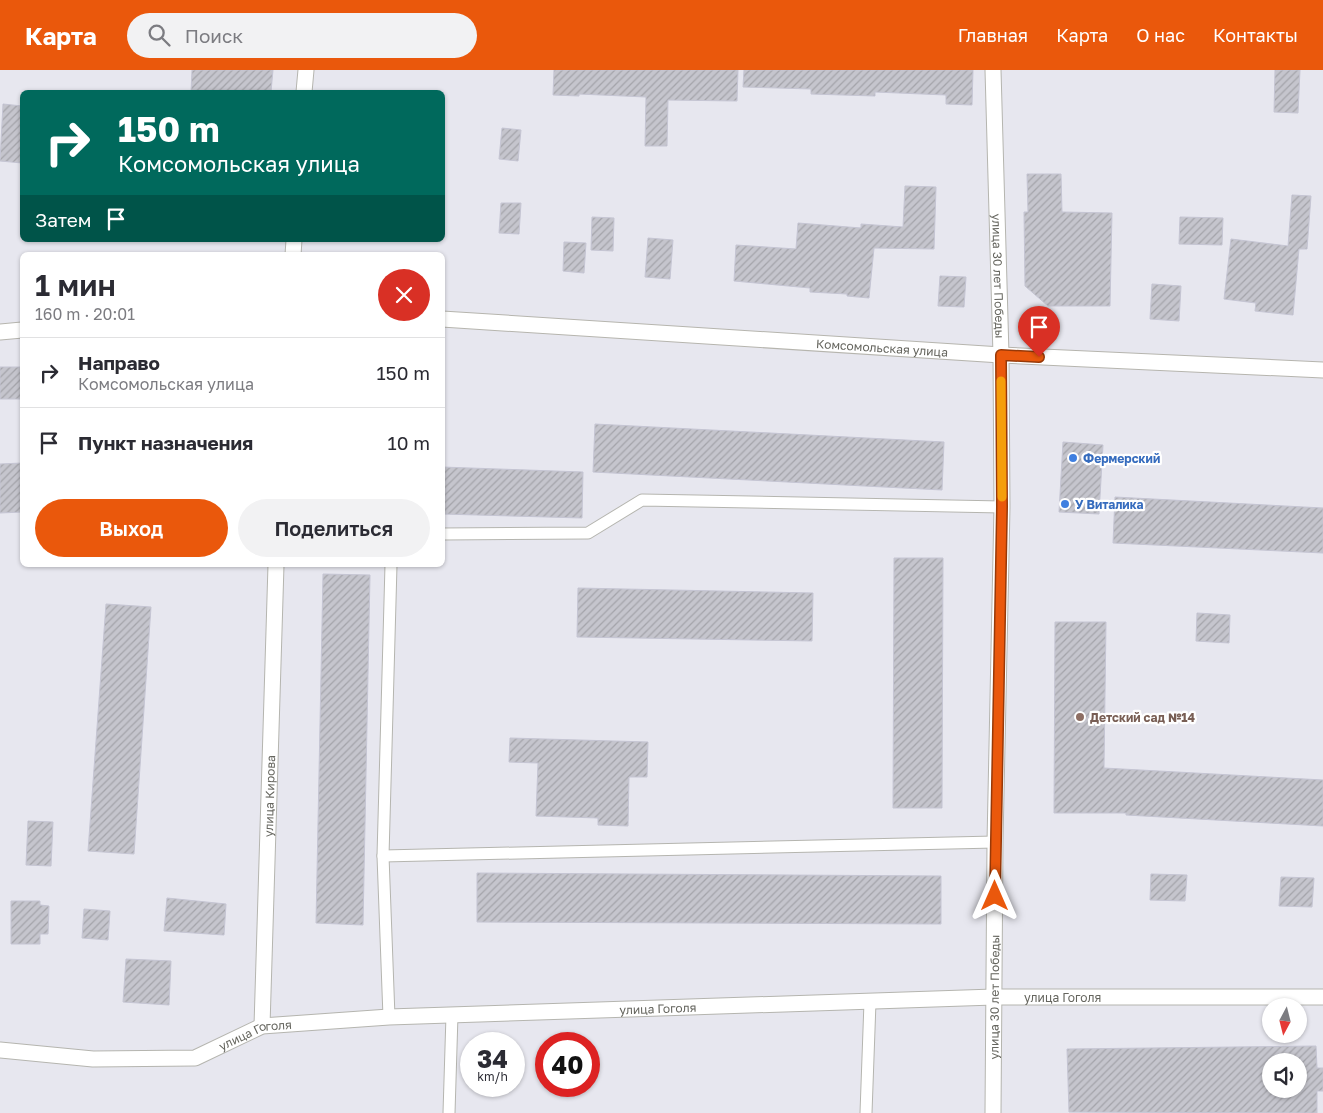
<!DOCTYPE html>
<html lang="ru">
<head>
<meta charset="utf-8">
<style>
  :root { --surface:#fff; --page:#f2f2f3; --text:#2b2b33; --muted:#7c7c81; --line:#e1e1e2; --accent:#ea580c }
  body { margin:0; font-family:"Golos Text",sans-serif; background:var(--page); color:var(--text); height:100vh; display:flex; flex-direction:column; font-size:19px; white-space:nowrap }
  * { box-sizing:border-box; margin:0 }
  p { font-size:16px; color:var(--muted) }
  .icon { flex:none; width:28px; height:28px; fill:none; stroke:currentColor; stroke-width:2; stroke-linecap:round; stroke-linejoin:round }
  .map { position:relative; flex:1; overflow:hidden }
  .side { position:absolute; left:20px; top:182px; width:425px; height:315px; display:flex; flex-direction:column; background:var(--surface); border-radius:8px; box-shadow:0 1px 4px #0004 }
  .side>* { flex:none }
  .hud { position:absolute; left:20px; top:20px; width:425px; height:152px; border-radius:8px; box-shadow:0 1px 4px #0004; background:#00695c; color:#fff; overflow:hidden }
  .needle { width:32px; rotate:187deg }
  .controls { position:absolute; left:1262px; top:928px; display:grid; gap:10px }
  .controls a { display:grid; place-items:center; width:45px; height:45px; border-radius:50%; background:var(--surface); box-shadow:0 1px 4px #0004; font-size:25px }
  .speed { position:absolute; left:460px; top:962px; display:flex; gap:10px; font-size:25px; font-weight:700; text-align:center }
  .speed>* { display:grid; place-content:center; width:65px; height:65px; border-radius:50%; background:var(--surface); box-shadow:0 1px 4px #0004; line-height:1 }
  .speed small { font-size:12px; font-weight:400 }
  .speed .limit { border:8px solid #d22; background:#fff; color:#111 }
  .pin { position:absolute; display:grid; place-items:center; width:42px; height:42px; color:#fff; margin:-51px -21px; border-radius:50% 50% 50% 0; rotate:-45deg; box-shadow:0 0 5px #0007 }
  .pin .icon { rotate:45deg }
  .me { position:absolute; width:55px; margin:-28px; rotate:0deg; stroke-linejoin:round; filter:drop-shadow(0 0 4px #0008) }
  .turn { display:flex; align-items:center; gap:18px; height:105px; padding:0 15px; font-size:22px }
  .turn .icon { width:65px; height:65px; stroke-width:2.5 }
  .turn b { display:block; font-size:35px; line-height:42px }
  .then { display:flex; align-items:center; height:48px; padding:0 15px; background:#0003; gap:10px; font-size:19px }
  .round { display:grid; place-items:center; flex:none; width:52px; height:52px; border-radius:26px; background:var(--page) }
  .overview { display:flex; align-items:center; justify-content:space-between; height:85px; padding:0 15px }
  h1 { font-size:30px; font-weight:600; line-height:38px }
  .action { display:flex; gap:10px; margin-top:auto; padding:10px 15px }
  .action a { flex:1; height:58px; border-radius:30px; background:var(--accent); color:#fff; font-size:20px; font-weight:600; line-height:58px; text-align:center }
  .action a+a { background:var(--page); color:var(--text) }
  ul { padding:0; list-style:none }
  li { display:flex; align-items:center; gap:15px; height:70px; padding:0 15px; border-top:1px solid var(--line) }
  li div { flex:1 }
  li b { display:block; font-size:19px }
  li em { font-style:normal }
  header { display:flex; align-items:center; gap:30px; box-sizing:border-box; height:70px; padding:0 25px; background:var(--accent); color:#fff }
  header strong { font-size:24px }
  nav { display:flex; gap:28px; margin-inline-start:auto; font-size:18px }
  .search { width:350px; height:45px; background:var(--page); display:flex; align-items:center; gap:12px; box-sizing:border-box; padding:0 18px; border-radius:28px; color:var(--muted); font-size:19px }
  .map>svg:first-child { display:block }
  .building { fill:url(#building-hatch); stroke:#c5c5d3; fill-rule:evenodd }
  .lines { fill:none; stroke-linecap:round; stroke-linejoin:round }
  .service-casing { stroke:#b5b5af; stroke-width:13 }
  .minor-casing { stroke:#b5b5af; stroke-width:17 }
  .tertiary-casing { stroke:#b5b5af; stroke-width:17 }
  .secondary-casing { stroke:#b6b5ae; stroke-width:17 }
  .service { stroke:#fff; stroke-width:11 }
  .minor { stroke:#fff; stroke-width:15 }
  .tertiary { stroke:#fff; stroke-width:15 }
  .secondary { stroke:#fff; stroke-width:15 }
  .route-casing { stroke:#983908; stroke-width:12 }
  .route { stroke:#ea580c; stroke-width:9 }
  .slow { stroke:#f59e0b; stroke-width:9 }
  .shop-dot { fill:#3f7fe0; stroke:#fff; stroke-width:2 }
  .education-dot { fill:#8d6e63; stroke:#fff; stroke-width:2 }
  .labels { text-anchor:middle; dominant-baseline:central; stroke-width:4.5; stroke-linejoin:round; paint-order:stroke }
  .street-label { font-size:12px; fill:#65655e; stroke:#fff }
  .shop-label { font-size:12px; font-weight:bold; fill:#366cbe; stroke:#fff; text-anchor:start }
  .education-label { font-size:12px; font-weight:bold; fill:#785e54; stroke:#fff; text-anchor:start }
</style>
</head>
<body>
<header>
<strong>Карта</strong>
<div class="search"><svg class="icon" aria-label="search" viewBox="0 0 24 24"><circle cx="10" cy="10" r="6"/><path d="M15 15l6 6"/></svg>Поиск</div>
<nav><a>Главная</a><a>Карта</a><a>О нас</a><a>Контакты</a></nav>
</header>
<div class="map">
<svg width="1323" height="1043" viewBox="0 0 1323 1043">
  <defs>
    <pattern id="building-hatch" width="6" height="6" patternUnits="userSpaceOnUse" patternTransform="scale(1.25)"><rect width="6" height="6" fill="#c5c5cd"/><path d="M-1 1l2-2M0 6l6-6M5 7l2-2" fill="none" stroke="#a4a4aa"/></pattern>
  </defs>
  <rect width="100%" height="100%" fill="#e7e7ef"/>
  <g class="building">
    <polygon points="192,0 273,0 271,22 191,22"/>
    <polygon points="554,0 738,0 737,31 668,30 667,76 645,76 646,27 579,24 579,26 553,25"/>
    <polygon points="744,0 973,0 972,35 946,34 946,25 875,22 875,26 811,24 811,19 743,17"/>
    <polygon points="1275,0 1300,0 1298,43 1274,42"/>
    <polygon points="3,34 22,36 22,93 0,91"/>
    <polygon points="502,58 521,60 518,91 499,89"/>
    <polygon points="1027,104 1061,104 1062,142 1112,143 1110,236 1048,236 1025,216 1024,142 1028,142"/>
    <polygon points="905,116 936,117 934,179 874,178 869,228 847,226 847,224 810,222 810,218 734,211 736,175 796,179 798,153 861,158 861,154 903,157"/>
    <polygon points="1292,125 1311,126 1307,179 1299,179 1293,245 1255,241 1256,233 1224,229 1231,169 1288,176"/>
    <polygon points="501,133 521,133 519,164 499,163"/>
    <polygon points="592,147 614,148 613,181 591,180"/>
    <polygon points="1180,147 1223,148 1222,175 1179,174"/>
    <polygon points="648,168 673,170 670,209 645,207"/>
    <polygon points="564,172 586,173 584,203 563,201"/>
    <polygon points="940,206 966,207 964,237 938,236"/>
    <polygon points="1152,214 1181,216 1179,251 1150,249"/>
    <rect x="0" y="297" width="22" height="32"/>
    <polygon points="595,354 944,372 942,420 593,402"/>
    <polygon points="1063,372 1103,375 1099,444 1059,442"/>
    <polygon points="22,393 22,442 0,443 0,394"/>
    <polygon points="442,397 583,402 582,448 442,444"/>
    <polygon points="1115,427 1323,438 1323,483 1113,473"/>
    <polygon points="894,488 943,488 942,738 893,738"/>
    <polygon points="323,504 370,505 363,855 316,853"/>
    <polygon points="578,518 813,523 812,571 577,567"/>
    <polygon points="106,534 151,537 134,784 88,781"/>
    <polygon points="1197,543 1230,545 1229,573 1196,571"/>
    <polygon points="1055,552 1106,552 1104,698 1323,710 1323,756 1126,745 1126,743 1054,743"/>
    <polygon points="510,668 648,672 647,707 629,707 628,756 598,755 598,748 536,746 538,693 509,692"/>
    <polygon points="28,751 53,752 51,796 26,795"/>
    <polygon points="477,803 941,806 941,854 477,852"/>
    <polygon points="1151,804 1187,805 1185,831 1150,830"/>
    <polygon points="1281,807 1314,808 1312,837 1279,836"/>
    <polygon points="167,828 226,834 224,865 164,861"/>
    <polygon points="11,831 40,831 40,835 49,836 48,864 40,864 40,874 11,874"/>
    <polygon points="84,839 110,841 108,870 82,868"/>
    <polygon points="126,889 171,891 169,935 123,932"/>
    <path d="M1316,976l1,22h6v23h-6v22l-248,-1 -2,-63zM1271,991h28v28h-28z"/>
  </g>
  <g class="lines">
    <defs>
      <g id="service">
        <polyline points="442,464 588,463 642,430 1002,437"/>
        <polyline points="383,786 995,772"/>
        <polyline points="389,947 383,786 391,495"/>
        <polyline points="449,1043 452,945"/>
        <polyline points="866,1043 870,932"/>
      </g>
      <g id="minor">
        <path id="s1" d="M993,0l8,285"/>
        <polyline points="304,22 306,0"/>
        <polyline points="293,185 294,170"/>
        <path id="s2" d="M262,956l14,-461"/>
        <path id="s3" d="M0,980l93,9 102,-1 67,-32 127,-9 605,-20h329"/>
      </g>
      <g id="tertiary">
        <path id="s4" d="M993,1043l2,-271 7,-335 -1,-152"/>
      </g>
      <g id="secondary">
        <path id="s5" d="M442,249l559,36 322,15"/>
        <polyline points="0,262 22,260"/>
      </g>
    </defs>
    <use href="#service" class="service-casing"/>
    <use href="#minor" class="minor-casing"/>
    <use href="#tertiary" class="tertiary-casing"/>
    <use href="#secondary" class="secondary-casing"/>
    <use href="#service" class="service"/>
    <use href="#minor" class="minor"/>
    <use href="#tertiary" class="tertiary"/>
    <use href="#secondary" class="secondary"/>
  </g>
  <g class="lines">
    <defs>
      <polyline id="route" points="995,826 1002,437 1001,285 1039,287"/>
    </defs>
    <use href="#route" class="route-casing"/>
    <use href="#route" class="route"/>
    <polyline class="slow" points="1001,311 1002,427"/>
  </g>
  <g class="shop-dot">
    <circle cx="1073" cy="388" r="5"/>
    <circle cx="1065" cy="434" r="5"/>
  </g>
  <circle class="education-dot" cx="1080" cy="647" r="5"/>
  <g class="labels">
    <g class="street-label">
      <text stroke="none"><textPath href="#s1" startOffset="206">улица 30 лет Победы</textPath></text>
      <text stroke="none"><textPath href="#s5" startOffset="441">Комсомольская улица</textPath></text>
      <text stroke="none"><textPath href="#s2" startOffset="230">улица Кирова</textPath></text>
      <text stroke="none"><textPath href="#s4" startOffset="116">улица 30 лет Победы</textPath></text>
      <text stroke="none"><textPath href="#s3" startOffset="1071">улица Гоголя</textPath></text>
      <text stroke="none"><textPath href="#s3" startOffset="666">улица Гоголя</textPath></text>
      <text stroke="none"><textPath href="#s3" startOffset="261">улица Гоголя</textPath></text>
    </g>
    <g class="shop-label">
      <text x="1083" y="388">Фермерский</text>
      <text x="1075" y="434">У Виталика</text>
    </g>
    <g class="education-label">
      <text x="1090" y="647">Детский сад №14</text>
    </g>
  </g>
</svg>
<div class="controls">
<a><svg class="needle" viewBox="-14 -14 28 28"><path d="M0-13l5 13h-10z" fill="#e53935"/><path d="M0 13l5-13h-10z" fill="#7c7c81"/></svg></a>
<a><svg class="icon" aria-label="sound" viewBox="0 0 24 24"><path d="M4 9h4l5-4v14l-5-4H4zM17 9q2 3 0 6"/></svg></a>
</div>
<div class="speed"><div>34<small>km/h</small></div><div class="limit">40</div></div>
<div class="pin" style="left:1039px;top:287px;background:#d93025"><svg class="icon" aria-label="arrive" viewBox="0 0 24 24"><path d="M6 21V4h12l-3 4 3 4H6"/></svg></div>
<svg class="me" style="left:995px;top:826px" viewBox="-20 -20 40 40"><path d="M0-17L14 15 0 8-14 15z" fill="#ea580c" stroke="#fff" stroke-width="4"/></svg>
<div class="hud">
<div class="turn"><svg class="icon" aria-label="right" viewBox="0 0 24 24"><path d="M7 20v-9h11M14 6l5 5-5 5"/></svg><div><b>150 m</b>Комсомольская улица</div></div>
<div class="then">Затем<svg class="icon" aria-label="arrive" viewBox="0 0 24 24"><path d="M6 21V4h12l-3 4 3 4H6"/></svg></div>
</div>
<section class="side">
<div class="overview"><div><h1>1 мин</h1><p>160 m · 20:01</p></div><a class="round" style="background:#d93025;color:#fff"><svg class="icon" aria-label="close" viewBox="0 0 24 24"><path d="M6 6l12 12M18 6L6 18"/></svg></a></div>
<ul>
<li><svg class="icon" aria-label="right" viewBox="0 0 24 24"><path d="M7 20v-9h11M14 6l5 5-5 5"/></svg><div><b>Направо</b><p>Комсомольская улица</p></div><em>150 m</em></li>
<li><svg class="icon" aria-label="arrive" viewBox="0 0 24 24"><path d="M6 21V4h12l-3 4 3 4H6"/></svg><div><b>Пункт назначения</b></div><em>10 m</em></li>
</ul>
<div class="action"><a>Выход</a><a>Поделиться</a></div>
</section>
</div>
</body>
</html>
